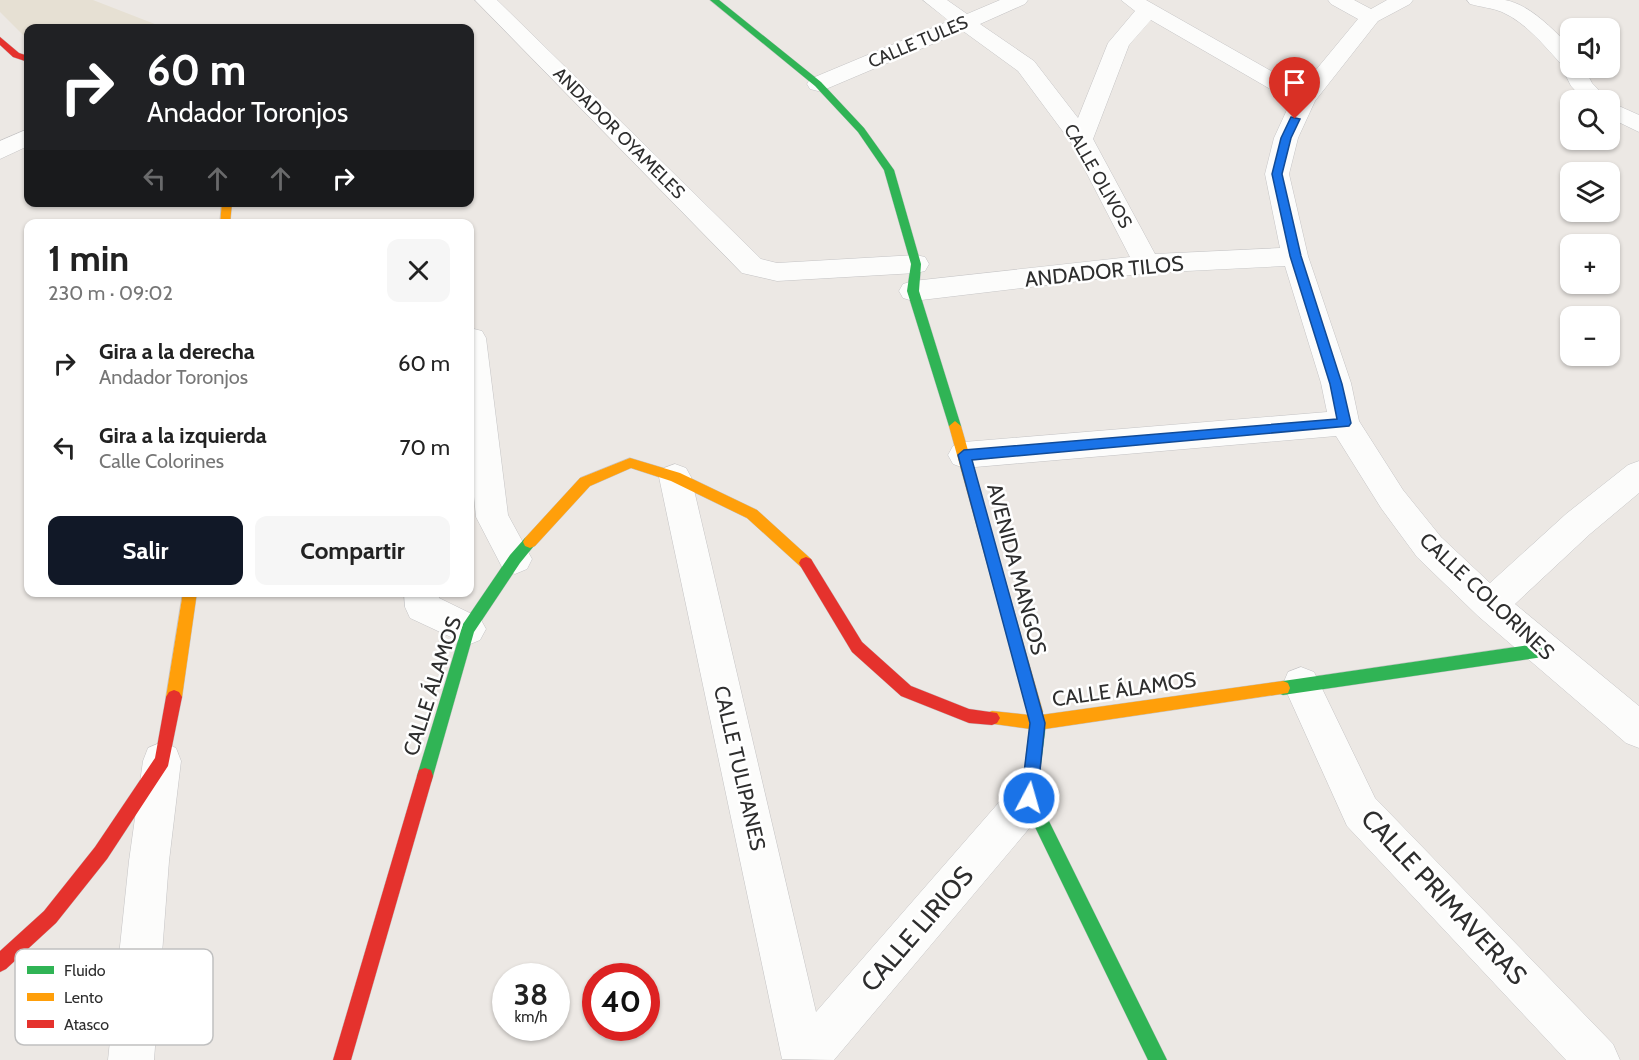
<!DOCTYPE html>
<html lang="es">
<head>
<meta charset="utf-8">
<style>
  :root { --surface:#fff; --page:#f6f6f6; --text:#222; --muted:#767676; --accent:#111827 }
  body { margin:0; font-family:Cabin,sans-serif; background:var(--page); color:var(--text); height:100vh; display:flex; flex-direction:column; font-size:22px; white-space:nowrap }
  * { box-sizing:border-box; margin:0 }
  p { font-size:20px; color:var(--muted) }
  .icon { flex:none; width:33px; height:33px; fill:none; stroke:currentColor; stroke-width:2; stroke-linecap:round; stroke-linejoin:round }
  .map { position:relative; flex:1; overflow:hidden }
  .sheet { position:absolute; left:24px; top:219px; width:450px; height:378px; display:flex; flex-direction:column; background:var(--surface); border-radius:12px; box-shadow:0 2px 4px #0004 }
  .sheet>* { flex:none }
  .banner { position:absolute; left:24px; top:24px; width:450px; height:183px; border-radius:12px; box-shadow:0 2px 4px #0004; background:#202124; color:#fff; overflow:hidden }
  .fabs { position:absolute; left:1560px; top:18px; display:grid; gap:12px }
  .fabs a { display:grid; place-items:center; width:60px; height:60px; border-radius:12px; background:var(--surface); box-shadow:0 2px 4px #0004; font-size:30px }
  .speed { position:absolute; left:492px; top:963px; display:flex; gap:12px; font-size:30px; font-weight:700; text-align:center }
  .speed>* { display:grid; place-content:center; width:78px; height:78px; border-radius:50%; background:var(--surface); box-shadow:0 2px 4px #0004; line-height:1 }
  .speed small { font-size:15px; font-weight:400 }
  .speed .limit { border:9px solid #d22; background:#fff; color:#111 }
  .pin { position:absolute; display:grid; place-items:center; width:51px; height:51px; color:#fff; margin:-62px -26px; border-radius:50% 50% 50% 0; rotate:-45deg; box-shadow:0 0 6px #0007 }
  .pin .icon { rotate:45deg }
  .me { position:absolute; width:66px; margin:-33px; rotate:6deg; stroke-linejoin:round; filter:drop-shadow(0 0 4px #0008) }
  .turn { display:flex; align-items:center; gap:21px; height:126px; padding:0 24px; font-size:27px }
  .turn .icon { width:78px; height:78px; stroke-width:2.5 }
  .turn b { display:block; font-size:42px; line-height:51px }
  .lanes { display:flex; align-items:center; height:57px; padding:0 24px; background:#0003; justify-content:center; gap:30px; direction:ltr }
  .lanes .off { opacity:.35 }
  .round { display:grid; place-items:center; flex:none; width:63px; height:63px; border-radius:12px; background:var(--page) }
  .headline { display:flex; align-items:center; justify-content:space-between; height:102px; padding:0 24px }
  h1 { font-size:36px; font-weight:700; line-height:45px }
  .button { display:flex; gap:12px; margin-top:auto; padding:12px 24px }
  .button a { flex:1; height:69px; border-radius:12px; background:var(--accent); color:#fff; font-size:24px; font-weight:700; line-height:69px; text-align:center }
  .button a+a { background:var(--page); color:var(--text) }
  ul { padding:0; list-style:none }
  li { display:flex; align-items:center; gap:18px; height:84px; padding:0 24px }
  li div { flex:1 }
  li b { display:block; font-size:22px }
  li em { font-style:normal }
  .map>svg:first-child { display:block }
  .education { fill:#e6e0d3 }
  .lines { fill:none; stroke-linecap:round; stroke-linejoin:round }
  .street-casing { stroke:#c5c4c5; stroke-width:1 }
  .fast-casing { stroke:#c5c4c5; stroke-width:1 }
  .slow-casing { stroke:#c5c4c5; stroke-width:1 }
  .jam-casing { stroke:#c5c4c5; stroke-width:1 }
  .street { fill:#fcfcfb; fill-rule:evenodd }
  .fast { fill:#30b455; fill-rule:evenodd }
  .slow { fill:#ff9f0a; fill-rule:evenodd }
  .jam { fill:#e5322d; fill-rule:evenodd }
  .route { fill:#1a73e8; stroke:#114b97; stroke-width:1.5 }
  .labels { text-anchor:middle; dominant-baseline:central; stroke-width:5; stroke-linejoin:round; paint-order:stroke }
  .far-street-label { font-size:18px; fill:#2e2e2e; stroke:#fff }
  .street-label { font-size:21px; fill:#2e2e2e; stroke:#fff }
  .near-street-label { font-size:26px; fill:#2e2e2e; stroke:#fff }
  .key { fill:#fff; stroke:#c0c0c0; stroke-width:1.5 }
  .key-label { font-size:16px; fill:#2e2e2e }
</style>
</head>
<body>
<div class="map">
<svg width="1639" height="1060" viewBox="0 0 1639 1060">
  <rect width="100%" height="100%" fill="#ece8e4"/>
  <polygon class="education" points="0,0 93,0 165,28 28,28 28,40 0,12"/>
  <g class="lines">
    <defs>
      <g id="street">
        <polygon points="475,0 497,0 761,259 777,263 916,255 925,257 929,264 925,271 916,273 777,281 742,273"/>
        <path d="M923,0h24l20,14 33,-14h28l-3,4 -45,20 54,37 44,57 30,-75 27,-32 -14,-11h25l155,88 57,-69 -27,-15 -3,-4h26l17,9 16,-9h26l-3,4 -32,17 -63,80 -17,37 -9,36 19,82 43,127 8,38 44,69 38,47 49,46 76,-69 62,-49 11,-4v32l-49,41 -75,70 124,102v42l-13,-5 -148,-127 -61,-59 -36,-49 -45,-72 -372,32 -11,-4 -5,-9 5,-9 11,-4 363,-30 -6,-29 -36,-117 -138,7 -234,28 -10,-3 -4,-7 4,-7 10,-3 217,-24 -60,-116 -52,-70 -55,-40 -137,58 -8,2 -8,-2 -3,-5 3,-5 139,-58zM1151,20l140,81 -17,37 -9,36 15,74 -125,6 -62,-115 36,-94z"/>
        <path d="M1467,0c12,0 26,0 38,0 26,5 47,29 65,46v22h14l8,15 16,17h-24l-13,-14 -9,-18 1,-2c-17,-18 -36,-43 -61,-54 -9,-4 -22,-5 -32,-8z"/>
        <polygon points="1610,102 1639,115 1639,132 1610,118"/>
        <polygon points="28,129 28,146 0,159 0,141"/>
        <polygon points="470,328 482,331 486,338 508,515 532,559 527,569 515,574 503,569 476,517 470,456"/>
        <polygon points="675,464 686,468 691,477 816,1012 1015,784 1029,778 1043,784 1049,798 1043,812 834,1060 782,1059 659,477 664,468"/>
        <polygon points="404,592 438,592 439,598 480,618 486,629 480,640 468,645 410,618 405,607"/>
        <polygon points="1301,667 1314,672 1375,798 1613,1044 1620,1060 1566,1060 1347,826 1283,684 1288,672"/>
        <polygon points="162,742 176,748 181,761 169,861 154,1060 108,1060 129,861 143,761 148,748"/>
      </g>
      <g id="fast">
        <polygon points="710,0 719,0 821,82 864,128 894,170 921,264 919,291 961,426 959,429 955,431 949,426 907,291 911,264 884,170 858,132 815,86"/>
        <polygon points="530,536 535,538 537,542 520,563 474,632 433,776 431,782 425,784 419,782 417,776 463,624 510,555 525,538"/>
        <polygon points="1543,643 1548,645 1550,650 1548,655 1543,657 1283,695 1278,693 1276,688 1278,683 1283,681"/>
        <polygon points="1035,705 1040,707 1046,723 1037,797 1167,1060 1148,1060 1021,798 1030,723 1027,712 1030,707"/>
      </g>
      <g id="slow">
        <polygon points="222,202 232,202 230,224 220,224"/>
        <polygon points="955,421 961,426 1043,712 1041,715 1283,681 1288,683 1290,688 1288,693 1038,730 987,723 984,718 987,713 992,711 1029,715 949,426"/>
        <polygon points="630,458 680,473 757,510 811,559 813,563 811,567 806,569 801,567 747,518 671,481 631,468 590,486 535,546 530,548 525,546 523,542 525,538 580,478"/>
        <polygon points="183,592 197,592 182,697 179,702 174,704 169,702 166,697"/>
      </g>
      <g id="jam">
        <polygon points="0,37 19,53 28,56 28,62 13,57 0,45"/>
        <polygon points="806,557 811,559 862,642 911,686 969,709 997,713 1000,718 997,723 992,725 969,723 901,696 852,652 801,567 799,563 801,559"/>
        <polygon points="174,690 179,692 182,697 168,766 107,859 56,923 6,969 0,972 0,951 44,911 95,847 155,758 166,697 169,692"/>
        <polygon points="425,768 431,770 433,776 351,1060 333,1060 417,776 419,770"/>
      </g>
    </defs>
    <use href="#street" class="street-casing"/>
    <use href="#fast" class="fast-casing"/>
    <use href="#slow" class="slow-casing"/>
    <use href="#jam" class="jam-casing"/>
    <use href="#street" class="street"/>
    <use href="#fast" class="fast"/>
    <use href="#slow" class="slow"/>
    <use href="#jam" class="jam"/>
  </g>
  <polygon class="route" points="1291,117 1300,119 1291,138 1282,174 1301,256 1342,384 1351,423 1349,426 972,460 1045,723 1037,798 1035,804 1029,807 1024,804 1021,798 1030,723 958,455 964,450 1337,419 1330,384 1290,256 1272,174 1281,138"/>
  <g class="labels">
    <g class="far-street-label">
      <text transform="translate(918 42) rotate(-23)">CALLE TULES</text>
      <text transform="translate(619 133) rotate(45)">ANDADOR OYAMELES</text>
      <text transform="translate(1098 176) rotate(60)">CALLE OLIVOS</text>
    </g>
    <g class="street-label">
      <text transform="translate(1104 271) rotate(-6)">ANDADOR TILOS</text>
      <text transform="translate(1017 569) rotate(75)">AVENIDA MANGOS</text>
      <text transform="translate(1487 596) rotate(43)">CALLE COLORINES</text>
      <text transform="translate(432 686) rotate(-72)">CALLE ÁLAMOS</text>
      <text transform="translate(1124 689) rotate(-8)">CALLE ÁLAMOS</text>
      <text transform="translate(740 768) rotate(77)">CALLE TULIPANES</text>
    </g>
    <g class="near-street-label">
      <text transform="translate(1444 897) rotate(47)">CALLE PRIMAVERAS</text>
      <text transform="translate(917 929) rotate(-49)">CALLE LIRIOS</text>
    </g>
  </g>
  <rect x="15" y="949" width="198" height="96" rx="9" class="key"/>
  <rect x="27" y="966" width="27" height="8" fill="#30b455"/>
  <rect x="27" y="993" width="27" height="8" fill="#ff9f0a"/>
  <rect x="27" y="1020" width="27" height="8" fill="#e5322d"/>
  <g class="key-label">
    <text x="64" y="976">Fluido</text>
    <text x="64" y="1003">Lento</text>
    <text x="64" y="1030">Atasco</text>
  </g>
</svg>
<div class="fabs">
<a><svg class="icon" aria-label="sound" viewBox="0 0 24 24"><path d="M4 9h4l5-4v14l-5-4H4zM17 9q2 3 0 6"/></svg></a>
<a><svg class="icon" aria-label="search" viewBox="0 0 24 24"><circle cx="10" cy="10" r="6"/><path d="M15 15l6 6"/></svg></a>
<a><svg class="icon" aria-label="layers" viewBox="0 0 24 24"><path d="M12 4l9 5-9 5-9-5zM3 14l9 5 9-5"/></svg></a>
<a>+</a>
<a>−</a>
</div>
<div class="speed"><div>38<small>km/h</small></div><div class="limit">40</div></div>
<div class="pin" style="left:1295px;top:119px;background:#d93025"><svg class="icon" aria-label="arrive" viewBox="0 0 24 24"><path d="M6 21V4h12l-3 4 3 4H6"/></svg></div>
<svg class="me" style="left:1029px;top:798px" viewBox="-20 -20 40 40"><circle r="17" fill="#1a73e8" stroke="#fff" stroke-width="3"/><path d="M0-11L8 9 0 5-8 9z" fill="#fff"/></svg>
<div class="banner">
<div class="turn"><svg class="icon" aria-label="right" viewBox="0 0 24 24"><path d="M7 20v-9h11M14 6l5 5-5 5"/></svg><div><b>60 m</b>Andador Toronjos</div></div>
<div class="lanes"><svg class="icon off" aria-label="left" viewBox="0 0 24 24"><path d="M17 20v-9H6M10 6l-5 5 5 5"/></svg><svg class="icon off" aria-label="ahead" viewBox="0 0 24 24"><path d="M12 20V5M6 11l6-6 6 6"/></svg><svg class="icon off" aria-label="ahead" viewBox="0 0 24 24"><path d="M12 20V5M6 11l6-6 6 6"/></svg><svg class="icon" aria-label="right" viewBox="0 0 24 24"><path d="M7 20v-9h11M14 6l5 5-5 5"/></svg></div>
</div>
<section class="sheet">
<div class="headline"><div><h1>1 min</h1><p>230 m · 09:02</p></div><a class="round"><svg class="icon" aria-label="close" viewBox="0 0 24 24"><path d="M6 6l12 12M18 6L6 18"/></svg></a></div>
<ul>
<li><svg class="icon" aria-label="right" viewBox="0 0 24 24"><path d="M7 20v-9h11M14 6l5 5-5 5"/></svg><div><b>Gira a la derecha</b><p>Andador Toronjos</p></div><em>60 m</em></li>
<li><svg class="icon" aria-label="left" viewBox="0 0 24 24"><path d="M17 20v-9H6M10 6l-5 5 5 5"/></svg><div><b>Gira a la izquierda</b><p>Calle Colorines</p></div><em>70 m</em></li>
</ul>
<div class="button"><a>Salir</a><a>Compartir</a></div>
</section>
</div>
</body>
</html>
